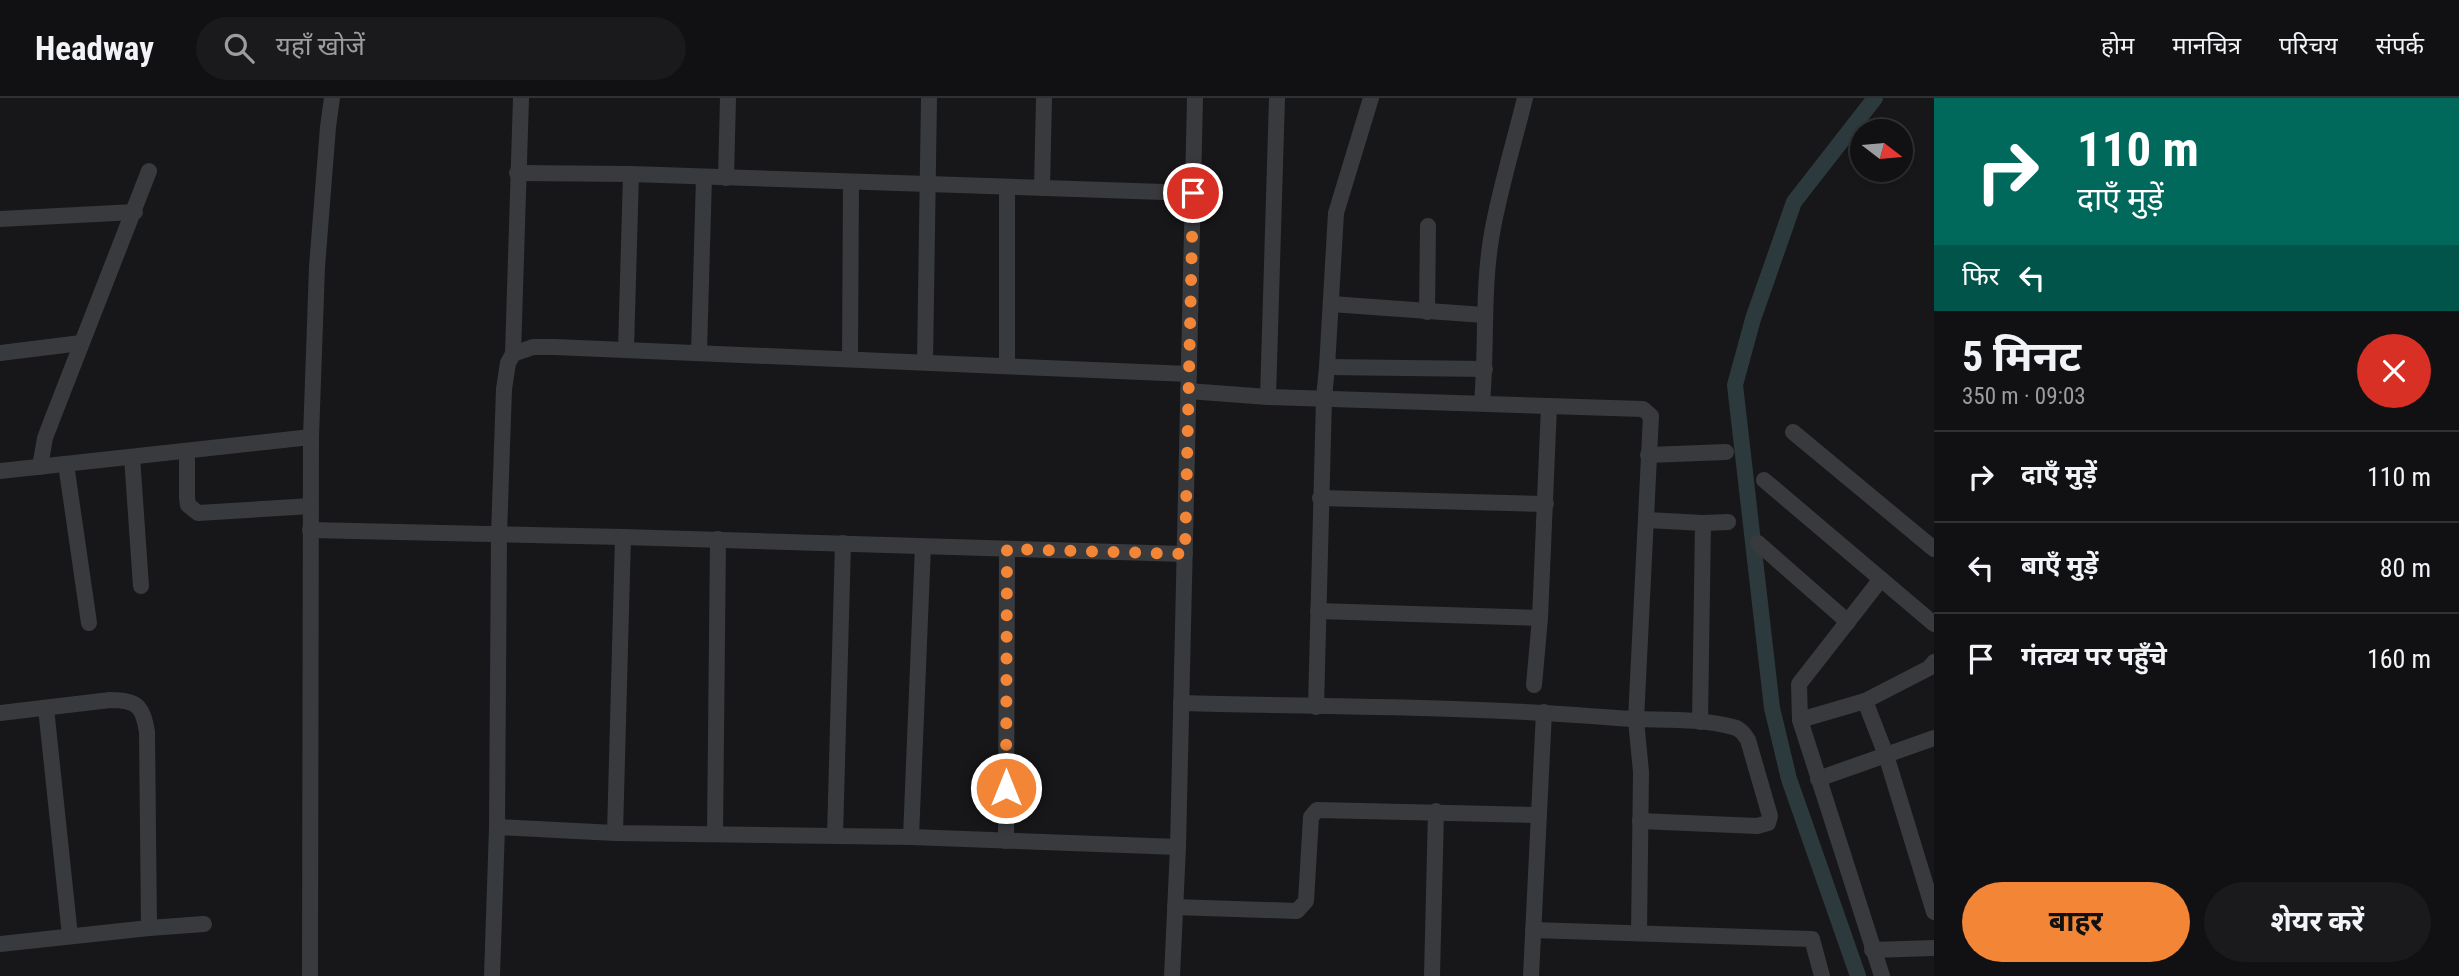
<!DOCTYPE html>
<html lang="hi">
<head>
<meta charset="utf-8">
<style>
  :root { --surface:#111113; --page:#1a1a1c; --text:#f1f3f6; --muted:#9c9da0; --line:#303133; --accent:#f28536 }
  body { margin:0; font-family:"Roboto Condensed","Noto Sans Devanagari",sans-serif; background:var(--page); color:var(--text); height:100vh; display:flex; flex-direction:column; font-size:26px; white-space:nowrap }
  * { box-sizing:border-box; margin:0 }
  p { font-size:23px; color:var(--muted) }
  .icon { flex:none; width:38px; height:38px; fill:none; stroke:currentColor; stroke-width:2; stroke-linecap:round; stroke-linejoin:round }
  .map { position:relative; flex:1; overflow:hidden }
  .sheet { display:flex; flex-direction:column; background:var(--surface); width:525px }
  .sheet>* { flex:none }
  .hud { background:#00695c; color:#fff; overflow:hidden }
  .needle { width:46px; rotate:106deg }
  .buttons { position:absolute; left:1850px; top:21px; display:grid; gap:14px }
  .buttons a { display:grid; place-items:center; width:63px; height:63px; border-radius:50%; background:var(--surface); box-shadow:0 2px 5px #0004,0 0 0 2px var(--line); font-size:35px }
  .pin { position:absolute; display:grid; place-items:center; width:60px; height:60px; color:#fff; margin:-30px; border:4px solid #fff; border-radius:50%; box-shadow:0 2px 7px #0007 }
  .me { position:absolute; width:77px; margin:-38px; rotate:0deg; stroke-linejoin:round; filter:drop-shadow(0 0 5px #0008) }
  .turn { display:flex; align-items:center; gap:24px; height:147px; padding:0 28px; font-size:32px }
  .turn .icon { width:91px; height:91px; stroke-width:2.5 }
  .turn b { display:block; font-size:49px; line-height:60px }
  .then { display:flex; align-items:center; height:66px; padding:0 28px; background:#0003; gap:14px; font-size:26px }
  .round { display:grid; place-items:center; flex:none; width:74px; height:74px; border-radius:37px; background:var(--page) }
  .overview { display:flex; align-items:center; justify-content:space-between; height:119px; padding:0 28px }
  h1 { font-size:42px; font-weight:700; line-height:52px }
  .cta { display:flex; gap:14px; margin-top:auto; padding:14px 28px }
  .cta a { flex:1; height:80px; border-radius:42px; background:var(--accent); color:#111; font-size:28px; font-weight:700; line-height:80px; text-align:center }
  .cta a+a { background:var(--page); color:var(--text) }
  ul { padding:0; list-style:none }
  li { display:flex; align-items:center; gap:21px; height:91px; padding:0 28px; border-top:2px solid var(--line) }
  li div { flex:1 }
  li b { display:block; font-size:26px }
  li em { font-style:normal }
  header { display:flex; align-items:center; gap:42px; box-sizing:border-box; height:98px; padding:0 35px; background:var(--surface); border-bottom:2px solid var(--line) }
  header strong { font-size:33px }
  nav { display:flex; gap:38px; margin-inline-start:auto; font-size:24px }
  .search { width:490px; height:63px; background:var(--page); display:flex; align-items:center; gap:18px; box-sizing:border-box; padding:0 24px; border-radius:38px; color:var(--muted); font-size:26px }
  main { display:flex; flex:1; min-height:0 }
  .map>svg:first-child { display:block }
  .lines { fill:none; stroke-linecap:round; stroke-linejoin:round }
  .canal { stroke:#2d3a3d; stroke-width:16 }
  .minor { stroke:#383a3e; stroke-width:16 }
  .route { stroke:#f28536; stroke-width:12; stroke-dasharray:0 21.6 }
</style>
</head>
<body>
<header>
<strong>Headway</strong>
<div class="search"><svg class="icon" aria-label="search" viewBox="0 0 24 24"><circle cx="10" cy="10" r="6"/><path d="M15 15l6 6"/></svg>यहाँ खोजें</div>
<nav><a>होम</a><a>मानचित्र</a><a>परिचय</a><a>संपर्क</a></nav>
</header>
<main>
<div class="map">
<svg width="1934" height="878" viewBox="0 0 1934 878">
  <rect width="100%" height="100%" fill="#171719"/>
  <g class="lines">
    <polyline class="canal" points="1858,878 1789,681 1772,610 1735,287 1753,221 1794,104 1875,0"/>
    <g class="minor">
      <polyline points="517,75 631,76 1193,95"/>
      <polyline points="726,80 728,0"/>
      <polyline points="1042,90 1044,0"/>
      <polyline points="0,121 135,114"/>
      <polyline points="1331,206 1484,217"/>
      <polyline points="1427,214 1428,128"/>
      <polyline points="626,251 631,76"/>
      <polyline points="699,254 704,79"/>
      <polyline points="0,255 81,245"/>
      <polyline points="513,256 521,0"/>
      <polyline points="850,261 851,84"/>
      <polyline points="925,264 929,0"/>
      <polyline points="1007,268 1007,89"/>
      <polyline points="1327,269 1485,271"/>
      <polyline points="1188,293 1268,299 1643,311 1651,318 1636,622 1641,674 1639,835"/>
      <polyline points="1268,299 1277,0"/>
      <path d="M1482,305c5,-56 0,-114 10,-170 8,-45 22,-90 33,-135"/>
      <polyline points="1793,334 1934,451"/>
      <polyline points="187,354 187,400 188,407 198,415 311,408"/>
      <polyline points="1648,357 1726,354"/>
      <polyline points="132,359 141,488"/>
      <polyline points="66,366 89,525"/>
      <polyline points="40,369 45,340 53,319 149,73"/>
      <polyline points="0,373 311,339"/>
      <polyline points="1764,382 1934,526"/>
      <polyline points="1320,400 1546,406"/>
      <polyline points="1647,422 1703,425 1700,624"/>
      <polyline points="1703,425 1728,424"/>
      <polyline points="310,432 623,439 1185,456"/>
      <polyline points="1758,445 1848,524"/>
      <polyline points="1318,513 1540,520 1549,308"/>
      <polyline points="1534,587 1540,520"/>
      <polyline points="1865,603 1886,657 1934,814"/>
      <path d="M1181,605c145,4 291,3 436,15 38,3 79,-1 116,9 8,2 11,7 15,13l22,76 -2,7 -11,3 -117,-5"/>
      <polyline points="1316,609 1324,300 1327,269 1336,115 1371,0"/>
      <polyline points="46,610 70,838"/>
      <path d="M0,615l110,-13c26,0 33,5 37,32l2,196"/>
      <polyline points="1800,622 1799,586 1881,481"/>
      <polyline points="1818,681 1934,640"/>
      <polyline points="497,729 615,735 911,739 1178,749"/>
      <polyline points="615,735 623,439"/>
      <polyline points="715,736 718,441"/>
      <polyline points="835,738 843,445"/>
      <polyline points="911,739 923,448"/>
      <polyline points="1006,743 1007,451"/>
      <polyline points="1175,809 1297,813 1306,803 1311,719 1317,712 1539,717"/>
      <polyline points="1533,832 1812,841 1822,878"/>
      <polyline points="0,846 149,830 204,826"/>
      <polyline points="1872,852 1934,850"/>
      <polyline points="310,878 311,339 317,169 328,29 332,0"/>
      <polyline points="492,878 497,729 499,436 504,291 508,265 513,256 533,249 555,249 1189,276"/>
      <polyline points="1172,878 1178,749 1195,0"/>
      <polyline points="1432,878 1436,713"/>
      <polyline points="1531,878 1544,614"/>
      <polyline points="1882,878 1800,622 1865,603 1929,570 1934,564"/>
    </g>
  </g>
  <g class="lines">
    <polyline class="route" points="1006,690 1007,451 1185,456 1193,95"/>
  </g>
</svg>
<div class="buttons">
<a><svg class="needle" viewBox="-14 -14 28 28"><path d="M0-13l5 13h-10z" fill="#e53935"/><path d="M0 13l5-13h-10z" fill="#9c9da0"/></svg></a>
</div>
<div class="pin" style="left:1193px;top:95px;background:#d93025"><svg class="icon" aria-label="arrive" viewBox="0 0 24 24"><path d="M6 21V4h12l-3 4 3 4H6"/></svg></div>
<svg class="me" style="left:1006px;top:690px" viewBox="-20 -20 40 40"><circle r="17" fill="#f28536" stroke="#fff" stroke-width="3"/><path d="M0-11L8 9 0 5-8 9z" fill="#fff"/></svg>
</div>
<section class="sheet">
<div class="hud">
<div class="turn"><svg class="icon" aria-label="right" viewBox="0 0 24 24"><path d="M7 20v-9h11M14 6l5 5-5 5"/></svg><div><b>110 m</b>दाएँ मुड़ें</div></div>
<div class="then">फिर<svg class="icon" aria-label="left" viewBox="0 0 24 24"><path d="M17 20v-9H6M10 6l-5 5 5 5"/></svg></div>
</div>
<div class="overview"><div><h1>5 मिनट</h1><p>350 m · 09:03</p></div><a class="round" style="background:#d93025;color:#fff"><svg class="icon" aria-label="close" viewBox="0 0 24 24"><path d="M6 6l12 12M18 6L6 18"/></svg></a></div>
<ul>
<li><svg class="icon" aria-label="right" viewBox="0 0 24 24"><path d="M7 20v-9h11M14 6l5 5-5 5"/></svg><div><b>दाएँ मुड़ें</b></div><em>110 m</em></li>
<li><svg class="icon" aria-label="left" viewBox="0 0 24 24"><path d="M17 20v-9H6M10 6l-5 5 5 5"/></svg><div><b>बाएँ मुड़ें</b></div><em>80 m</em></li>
<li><svg class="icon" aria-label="arrive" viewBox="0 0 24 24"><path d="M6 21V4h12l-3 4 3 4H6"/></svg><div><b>गंतव्य पर पहुँचे</b></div><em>160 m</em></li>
</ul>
<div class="cta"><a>बाहर</a><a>शेयर करें</a></div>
</section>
</main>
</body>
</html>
